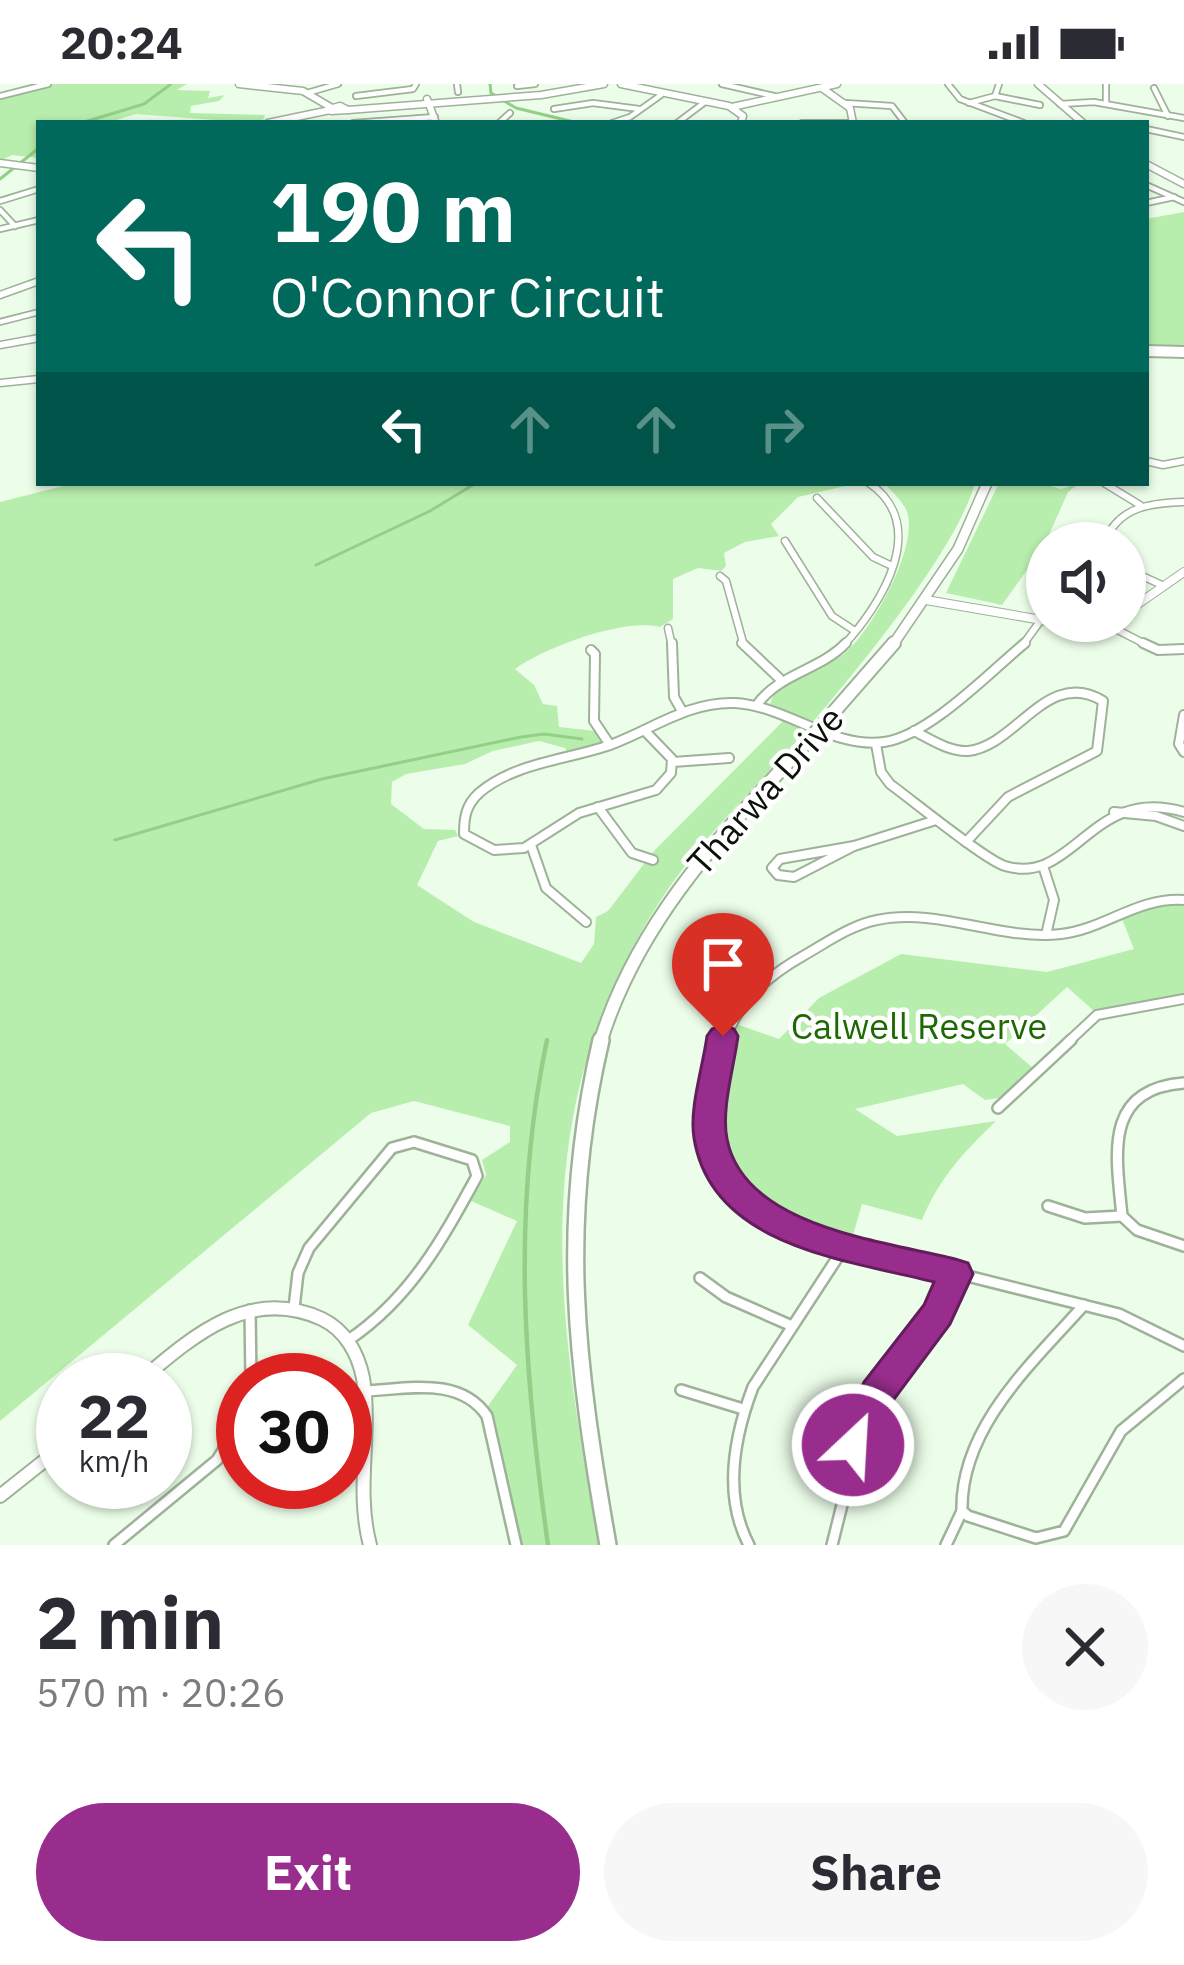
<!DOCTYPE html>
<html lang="en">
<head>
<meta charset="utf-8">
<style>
  :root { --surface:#fff; --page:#f7f7f7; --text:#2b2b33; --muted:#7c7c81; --accent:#992d8e }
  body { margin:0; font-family:"IBM Plex Sans",sans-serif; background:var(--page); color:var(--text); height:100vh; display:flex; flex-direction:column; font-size:45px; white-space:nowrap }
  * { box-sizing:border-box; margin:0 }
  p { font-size:39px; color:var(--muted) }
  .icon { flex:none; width:66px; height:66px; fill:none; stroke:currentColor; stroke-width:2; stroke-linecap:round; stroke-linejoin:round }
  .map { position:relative; height:1461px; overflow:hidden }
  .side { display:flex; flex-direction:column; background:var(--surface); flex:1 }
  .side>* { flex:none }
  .banner { position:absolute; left:36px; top:36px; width:1113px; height:366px; border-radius:0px; box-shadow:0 3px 9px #0004; background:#00695c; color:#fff; overflow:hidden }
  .tools { position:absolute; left:1026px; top:438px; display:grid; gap:24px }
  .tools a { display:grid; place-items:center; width:120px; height:120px; border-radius:50%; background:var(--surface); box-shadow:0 3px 9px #0004; font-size:60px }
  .speed { position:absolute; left:36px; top:1269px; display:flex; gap:24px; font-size:60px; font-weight:700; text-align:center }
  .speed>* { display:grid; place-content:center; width:156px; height:156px; border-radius:50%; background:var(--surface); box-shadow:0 3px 9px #0004; line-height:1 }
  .speed small { font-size:30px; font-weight:400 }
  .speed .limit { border:18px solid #d22; background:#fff; color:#111 }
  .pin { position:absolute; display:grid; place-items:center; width:102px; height:102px; color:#fff; margin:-123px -51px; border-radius:50% 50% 50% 0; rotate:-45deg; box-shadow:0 0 12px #0007 }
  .pin .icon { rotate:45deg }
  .me { position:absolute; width:132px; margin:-66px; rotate:25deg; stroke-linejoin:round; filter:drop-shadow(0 0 9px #0008) }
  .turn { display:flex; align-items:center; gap:42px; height:252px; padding:0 36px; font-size:54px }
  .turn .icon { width:156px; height:156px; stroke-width:2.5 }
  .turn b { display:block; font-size:84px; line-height:102px }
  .lanes { display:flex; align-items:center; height:114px; padding:0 36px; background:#0003; justify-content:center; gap:60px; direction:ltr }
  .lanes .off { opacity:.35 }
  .round { display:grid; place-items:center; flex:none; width:126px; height:126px; border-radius:63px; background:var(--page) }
  .head { display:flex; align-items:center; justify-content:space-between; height:204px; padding:0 36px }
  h1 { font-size:72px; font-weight:800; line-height:90px }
  .action { display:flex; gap:24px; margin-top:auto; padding:24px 36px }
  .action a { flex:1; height:138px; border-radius:72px; background:var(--accent); color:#fff; font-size:48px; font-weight:800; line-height:138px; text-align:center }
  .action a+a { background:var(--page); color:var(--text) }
  .status { display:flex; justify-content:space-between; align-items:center; height:84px; padding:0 60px; background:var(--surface); direction:ltr }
  .status svg { height:33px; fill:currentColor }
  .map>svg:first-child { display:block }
  .green { fill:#b8eead }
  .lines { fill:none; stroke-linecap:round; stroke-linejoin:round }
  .stream-far1 { stroke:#93cf86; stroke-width:3 }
  .stream { stroke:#93cf86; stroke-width:4.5 }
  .minor-far3-casing { stroke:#9eb299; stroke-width:8 }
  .minor-far2-casing { stroke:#9eb299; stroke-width:9 }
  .minor-far1-casing { stroke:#9eb299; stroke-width:12 }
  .minor-casing { stroke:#9eb299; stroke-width:14 }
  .tertiary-far2-casing { stroke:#9eb299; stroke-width:9 }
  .tertiary-far1-casing { stroke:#9eb299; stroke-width:10 }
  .tertiary-casing { stroke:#9eb299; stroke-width:16 }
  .secondary-casing { stroke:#9eb299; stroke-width:9 }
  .primary-far2-casing { stroke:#9eb299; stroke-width:12 }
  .primary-far1-casing { stroke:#9eb299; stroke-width:16 }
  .primary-casing { stroke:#9eb299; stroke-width:20 }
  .trunk-casing { stroke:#9eb299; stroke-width:14 }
  .minor-far3 { stroke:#fff; stroke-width:4.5 }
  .minor-far2 { stroke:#fff; stroke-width:6 }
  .minor-far1 { stroke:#fff; stroke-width:8 }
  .minor { stroke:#fff; stroke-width:9 }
  .tertiary-far2 { stroke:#fff; stroke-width:6 }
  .tertiary-far1 { stroke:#fff; stroke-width:8 }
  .tertiary { stroke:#fff; stroke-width:12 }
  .secondary { stroke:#fff; stroke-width:6 }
  .primary-far2 { stroke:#fff; stroke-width:9 }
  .primary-far1 { stroke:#fff; stroke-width:12 }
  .primary { stroke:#fff; stroke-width:15 }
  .trunk { stroke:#fff; stroke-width:10 }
  .primary-bridge-casing { stroke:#9eb299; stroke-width:16; stroke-linecap:butt }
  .primary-bridge { stroke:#fff; stroke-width:12 }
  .route { fill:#992d8e; stroke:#631d5c; stroke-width:3 }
  .labels { text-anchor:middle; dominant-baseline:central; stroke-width:9; stroke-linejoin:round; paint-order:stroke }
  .street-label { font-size:36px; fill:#0b120a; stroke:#fff }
  .park-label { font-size:36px; fill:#1d6a03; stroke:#fff }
</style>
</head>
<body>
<div class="status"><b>20:24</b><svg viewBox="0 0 49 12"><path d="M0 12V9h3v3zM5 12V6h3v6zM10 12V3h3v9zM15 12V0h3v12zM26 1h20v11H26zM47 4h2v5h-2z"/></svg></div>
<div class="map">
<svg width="1184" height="1461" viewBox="0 0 1184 1461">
  <rect width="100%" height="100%" fill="#ecfee9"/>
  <g class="green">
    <polygon points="53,0 187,0 177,6 210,7 208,14 225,11 219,17 191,22 190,29 265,31 264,35 285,27 254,39 136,30 107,39 39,39 39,74 12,71 0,77 0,13"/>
    <polygon points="1184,128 1184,265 1146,263 1146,135"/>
    <path d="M75,399h783l-60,14 -27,27 8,12 -34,6 -21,11 2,13 -5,5 -23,-3 -25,11v40l-13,8c-37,-9 -114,20 -145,42l19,16 9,19 14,2 2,21 37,4 11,13 -38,12 -4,-8 -26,-7 -46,10 -28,13 -59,10 -14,8 -1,22 33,25 31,1 3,6 -20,5 -21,44 57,37 107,41 13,-19 2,-27 12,-6 45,-59 138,-139 -21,-9c10,-33 50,-31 74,-50 27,-22 75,-107 63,-142 -4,-11 -15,-20 -23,-29h91c-20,71 -125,196 -175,254 -45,51 -98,101 -136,158 -140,212 -108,415 -65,650h-80l-31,-139 29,-41 -49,-40 49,-104 -46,-20 15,-26 -4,-15 28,-18v-16l-96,-25 -43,12 -371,308v-919z"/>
    <polygon points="999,399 1040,399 1061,405 1080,399 1068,408 1044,462 1002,521 946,509"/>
    <path d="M1157,819l27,2v92l-90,14 -27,-24 -62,57 28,24 -34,30 -14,2 -22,-16 -108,25 42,27 99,-15c-32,31 -57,57 -74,99l-60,-16 -11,38c-37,-11 -75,-19 -104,-46 -44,-41 -30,-124 -11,-172l43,15 40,-41 82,-44 146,18 87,-23 -12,-30z"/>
  </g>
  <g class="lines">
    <g class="stream-far1">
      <polyline points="490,0 491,9 516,24 578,39"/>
      <polyline points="81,39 144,20 171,0"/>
      <polyline points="0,95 39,64"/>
      <polyline points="316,481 430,427 476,399"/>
      <polyline points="115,756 322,695 521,653 544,650 582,655"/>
    </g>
    <path class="stream" d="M547,956c-36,170 -23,335 1,505"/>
    <defs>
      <g id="minor-far3">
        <polyline points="457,0 458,8"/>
        <polyline points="722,0 774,12"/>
        <polyline points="948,0 960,15 1024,39"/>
        <polyline points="1106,0 1106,19"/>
        <polyline points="517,2 535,0"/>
        <polyline points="1154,4 1168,32"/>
        <polyline points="307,9 338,0"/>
        <polyline points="0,12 48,0"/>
        <polyline points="356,12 413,5 416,0"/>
        <polyline points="995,12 1040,21"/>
        <polyline points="845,19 892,22 905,39"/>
        <polyline points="969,19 995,12 999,0"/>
        <polyline points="1060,20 1094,18 1184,34"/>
        <polyline points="554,25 593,19 639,25"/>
        <polyline points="353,39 435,33"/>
        <polyline points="499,39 510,29"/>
        <polyline points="612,39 630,33 661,11"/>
        <polyline points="677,39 705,18"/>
        <polyline points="802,39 848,39"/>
        <polyline points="1146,45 1184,53"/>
        <polyline points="1146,101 1184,118"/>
        <polyline points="0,117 39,105"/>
        <polyline points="1146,119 1174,113"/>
        <polyline points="0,126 15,142"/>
        <polyline points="0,145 39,136"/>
        <polyline points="0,238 39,228"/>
      </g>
      <g id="minor-far2">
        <polyline points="0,261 39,254"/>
        <polyline points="0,299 39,295"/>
        <polyline points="1146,377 1163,381 1184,377"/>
        <polyline points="1104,399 1140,421"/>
        <polyline points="817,414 873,473 892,482"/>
        <polyline points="785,457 832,532 855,547"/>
        <path d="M1104,459c14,-36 45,-40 80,-41"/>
        <polyline points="1125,484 1164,502"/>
        <polyline points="720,492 726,497 744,562"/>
        <polyline points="1102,538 1149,562"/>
        <polyline points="668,544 672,562"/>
        <path d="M843,562c40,-43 87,-121 26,-163"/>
        <polyline points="1022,562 1041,536"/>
      </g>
      <g id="minor-far1">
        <polyline points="672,559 674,613 682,627"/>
        <polyline points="742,559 779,594"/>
        <polyline points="1143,559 1158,566 1184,565"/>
        <polyline points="591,566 595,570 594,637 610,661"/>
        <path d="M756,622c23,-33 63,-35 90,-63"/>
        <polyline points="1184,631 1179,660 1184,668"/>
        <path d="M644,646l28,29 -1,14 -15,17 -77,23 -55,35 -30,2 -30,-16c0,-17 2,-29 15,-41 35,-30 86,-33 128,-47 43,-15 81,-45 128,-43 52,3 97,46 149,39 45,-6 107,-71 141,-99"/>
        <path d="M914,647c16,8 35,21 54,20 49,-5 79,-84 135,-50l-6,50 -89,46 -42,45"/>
        <path d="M876,660l5,28 9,12c22,16 95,76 115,82 69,21 86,-82 179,-54"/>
        <polyline points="673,678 729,674"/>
        <polyline points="598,723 632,769 653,776"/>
        <polyline points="1114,728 1156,732 1184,742"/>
        <polyline points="531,761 546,804 586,838"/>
        <polygon points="854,762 794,793 778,791 772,784 780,775"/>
        <polyline points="854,762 936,736"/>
        <polyline points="1043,782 1054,816 1046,851"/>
        <path d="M724,959c14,-41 42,-66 79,-87 23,-13 48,-31 74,-36 61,-13 123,21 184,14 44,-5 76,-37 123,-34"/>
        <polyline points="1067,959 1097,931 1184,915"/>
      </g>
      <g id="minor">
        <path d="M725,956c-29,89 -15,149 71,193l323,81 65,32"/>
        <path d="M1184,999c-81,6 -68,71 -62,133l15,14 47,16"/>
        <polyline points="998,1024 1071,956"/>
        <polyline points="1048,1122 1085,1134 1122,1132"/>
        <polyline points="700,1194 726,1213 792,1242"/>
        <path d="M1084,1221c-52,58 -124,123 -122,206l6,5 68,22 28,-7 57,-100 63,-52"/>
        <path d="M294,1224l4,-35 11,-25 83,-100 22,-6 58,18 5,16c-35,64 -66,121 -127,163"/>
        <polyline points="250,1226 251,1296"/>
        <polyline points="681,1306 743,1325"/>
        <path d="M365,1307c42,-2 95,-15 122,25l29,129"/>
        <polyline points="114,1461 217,1376 243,1335"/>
        <path d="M749,1461c-26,-49 -15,-108 4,-158l92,-141"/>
        <polyline points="832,1461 864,1333 937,1228 955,1190"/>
        <polyline points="946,1461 962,1427"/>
      </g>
      <g id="tertiary-far2">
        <polyline points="239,0 303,7 332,24"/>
        <polyline points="621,0 729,22 743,32 741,39"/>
        <polyline points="822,4 850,24 853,39"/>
        <polyline points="427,15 436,39"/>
        <polyline points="732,23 837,0"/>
        <polyline points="0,211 39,197"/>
      </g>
      <g id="tertiary-far1">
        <polyline points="926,516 1059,539 1104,537"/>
        <polyline points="1125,529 1184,488"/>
      </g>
      <g id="tertiary">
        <path d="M141,1296c53,-45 109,-94 181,-61 23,11 36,34 41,59 9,56 -8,111 7,167"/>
        <polyline points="0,1412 63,1362"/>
      </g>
      <g id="secondary">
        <polyline points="1038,0 1083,39"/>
        <polygon points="340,22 348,26 331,27 333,24"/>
        <polyline points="348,26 541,11 604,0"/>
        <polyline points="268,39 330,26"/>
        <polyline points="0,79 39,84"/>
        <polyline points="1146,80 1184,100"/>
      </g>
      <polyline id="primary-far2" points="892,562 958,465 987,399"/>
      <g id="primary-far1">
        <polyline points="825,638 894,559"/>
        <path d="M600,959c39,-127 128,-215 215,-310"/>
      </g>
      <path id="primary" d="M601,956c-43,183 -25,323 7,505"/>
      <polyline id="trunk" points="1146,267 1184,268"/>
    </defs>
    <use href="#minor-far3" class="minor-far3-casing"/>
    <use href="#minor-far2" class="minor-far2-casing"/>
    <use href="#minor-far1" class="minor-far1-casing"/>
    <use href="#minor" class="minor-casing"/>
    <use href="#tertiary-far2" class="tertiary-far2-casing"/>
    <use href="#tertiary-far1" class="tertiary-far1-casing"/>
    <use href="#tertiary" class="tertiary-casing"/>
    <use href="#secondary" class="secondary-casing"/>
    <use href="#primary-far2" class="primary-far2-casing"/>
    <use href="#primary-far1" class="primary-far1-casing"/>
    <use href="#primary" class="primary-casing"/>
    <use href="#trunk" class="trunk-casing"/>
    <use href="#minor-far3" class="minor-far3"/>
    <use href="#minor-far2" class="minor-far2"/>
    <use href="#minor-far1" class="minor-far1"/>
    <use href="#minor" class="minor"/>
    <use href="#tertiary-far2" class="tertiary-far2"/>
    <use href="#tertiary-far1" class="tertiary-far1"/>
    <use href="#tertiary" class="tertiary"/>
    <use href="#secondary" class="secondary"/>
    <use href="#primary-far2" class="primary-far2"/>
    <use href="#primary-far1" class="primary-far1"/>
    <use href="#primary" class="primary"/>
    <use href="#trunk" class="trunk"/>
    <defs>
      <polyline id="primary-bridge" points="815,649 825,638"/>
    </defs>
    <use href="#primary-bridge" class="primary-bridge-casing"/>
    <use href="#primary-bridge" class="primary-bridge"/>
  </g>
  <path class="route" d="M723,941l11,4 4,7c-4,31 -17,73 -11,103 17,88 156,102 228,120l13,4 5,11 -23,50 -59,79 -25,54 -13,5 -14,-5 -5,-12 30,-63 60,-77 10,-23c-86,-22 -223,-35 -240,-144 -5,-30 9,-71 13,-102l5,-7z"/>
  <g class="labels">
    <g class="street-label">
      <text transform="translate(765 706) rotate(-48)">Tharwa Drive</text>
    </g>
    <g class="park-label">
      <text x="919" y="941">Calwell Reserve</text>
    </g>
  </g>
</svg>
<div class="tools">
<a><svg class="icon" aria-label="sound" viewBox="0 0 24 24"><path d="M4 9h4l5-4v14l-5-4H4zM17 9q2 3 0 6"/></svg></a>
</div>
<div class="speed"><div>22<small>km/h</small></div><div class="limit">30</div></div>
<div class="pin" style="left:723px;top:952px;background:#d93025"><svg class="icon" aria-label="arrive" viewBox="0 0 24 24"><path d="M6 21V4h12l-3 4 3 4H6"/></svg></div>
<svg class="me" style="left:853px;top:1361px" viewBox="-20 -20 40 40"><circle r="17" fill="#992d8e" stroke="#fff" stroke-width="3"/><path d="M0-11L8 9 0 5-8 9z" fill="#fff"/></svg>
<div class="banner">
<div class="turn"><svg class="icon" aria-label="left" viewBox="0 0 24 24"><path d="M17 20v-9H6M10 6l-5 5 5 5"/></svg><div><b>190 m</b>O'Connor Circuit</div></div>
<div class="lanes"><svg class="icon" aria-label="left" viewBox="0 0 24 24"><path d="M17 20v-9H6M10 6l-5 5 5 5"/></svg><svg class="icon off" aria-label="ahead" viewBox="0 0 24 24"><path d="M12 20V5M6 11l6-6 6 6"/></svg><svg class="icon off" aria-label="ahead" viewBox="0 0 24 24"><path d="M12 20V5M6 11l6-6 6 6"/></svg><svg class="icon off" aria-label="right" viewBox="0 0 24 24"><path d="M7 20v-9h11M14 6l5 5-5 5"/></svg></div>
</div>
</div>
<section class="side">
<div class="head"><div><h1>2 min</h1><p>570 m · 20:26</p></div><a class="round"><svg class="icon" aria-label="close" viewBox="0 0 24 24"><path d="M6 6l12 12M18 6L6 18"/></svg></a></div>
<div class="action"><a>Exit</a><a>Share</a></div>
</section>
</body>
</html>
